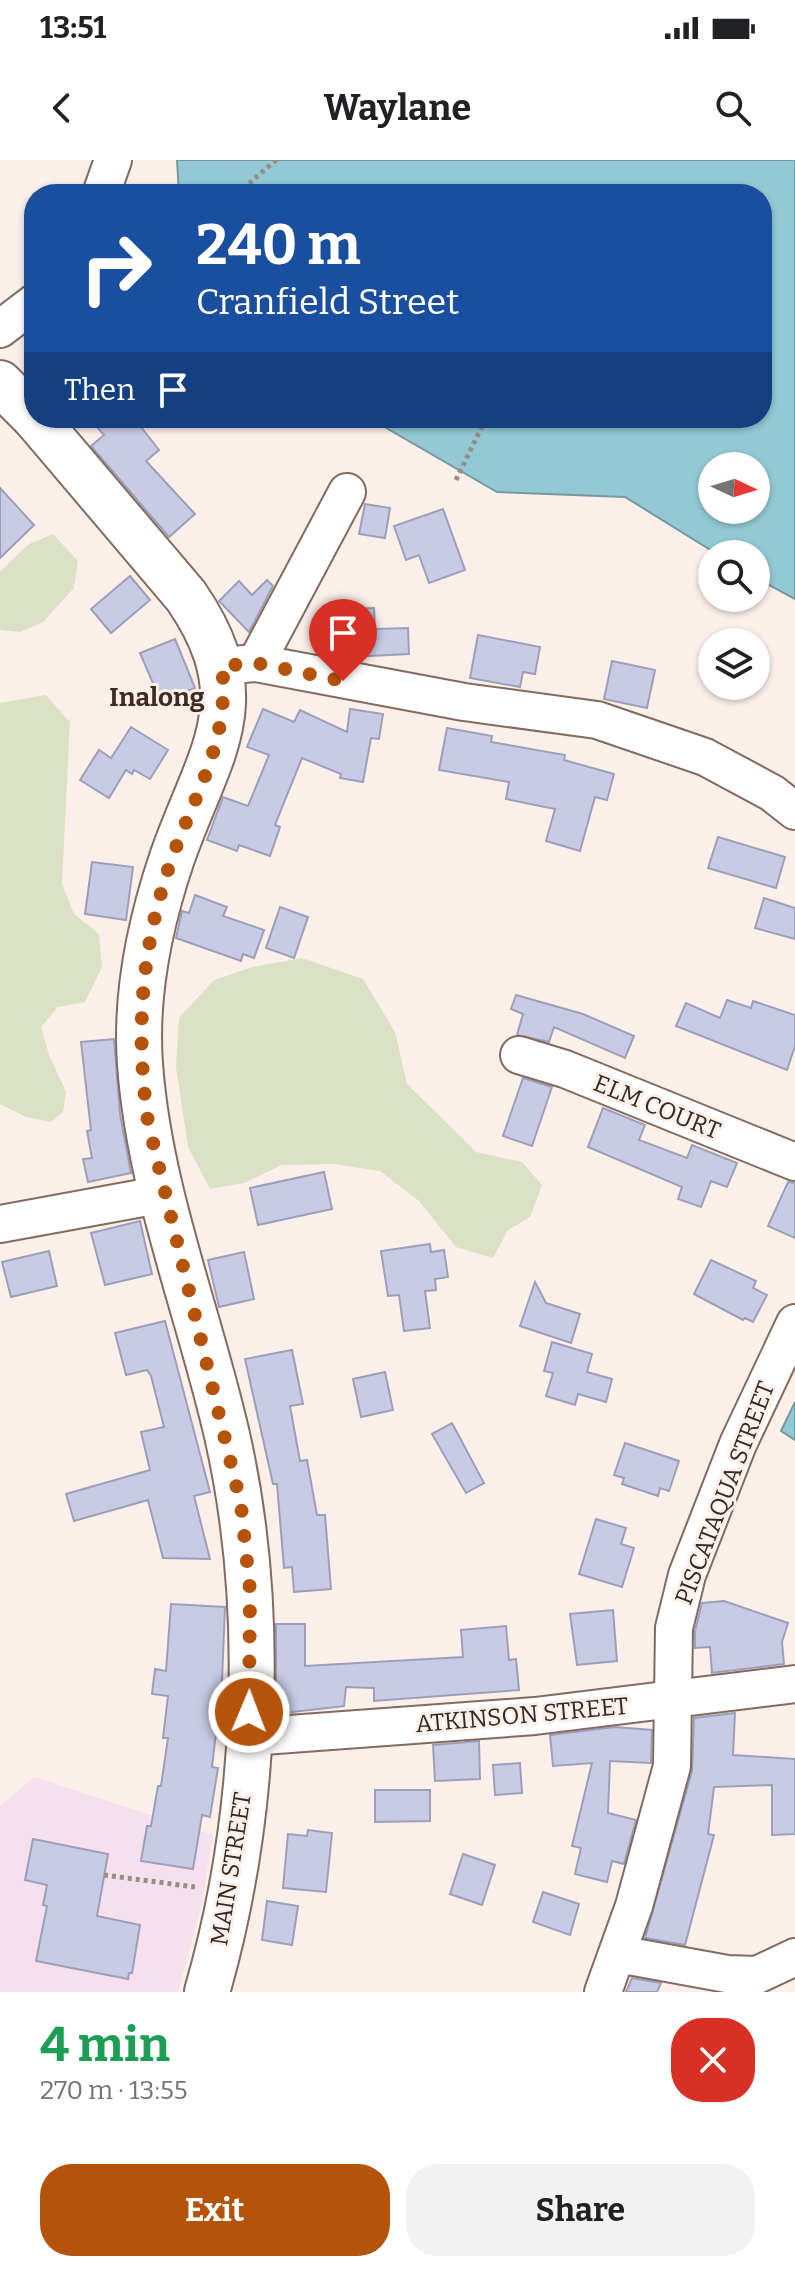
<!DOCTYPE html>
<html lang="en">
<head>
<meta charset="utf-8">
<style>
  :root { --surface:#fff; --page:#f2f2f2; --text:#202124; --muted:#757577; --accent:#b45309 }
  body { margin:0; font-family:Bitter,serif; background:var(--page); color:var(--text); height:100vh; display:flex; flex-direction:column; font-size:30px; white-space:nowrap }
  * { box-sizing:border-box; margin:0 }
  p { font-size:26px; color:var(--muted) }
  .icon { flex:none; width:44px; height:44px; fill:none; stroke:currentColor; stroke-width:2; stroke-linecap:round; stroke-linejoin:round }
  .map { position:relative; height:1832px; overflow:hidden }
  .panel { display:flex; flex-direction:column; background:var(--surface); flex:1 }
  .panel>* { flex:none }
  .top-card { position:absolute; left:24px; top:24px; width:748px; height:244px; border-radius:32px; box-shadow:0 2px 6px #0004; background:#1a4fa0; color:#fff; overflow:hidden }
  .needle { width:52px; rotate:94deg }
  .tools { position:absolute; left:698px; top:292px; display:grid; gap:16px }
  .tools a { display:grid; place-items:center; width:72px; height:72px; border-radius:50%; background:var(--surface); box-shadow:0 2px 6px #0004; font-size:40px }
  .pin { position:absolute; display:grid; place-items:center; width:68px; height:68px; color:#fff; margin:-82px -34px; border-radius:50% 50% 50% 0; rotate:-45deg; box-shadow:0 0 8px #0007 }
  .pin .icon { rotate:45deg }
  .me { position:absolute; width:88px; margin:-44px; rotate:1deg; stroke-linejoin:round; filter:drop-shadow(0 0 6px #0008) }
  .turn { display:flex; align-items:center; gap:28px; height:168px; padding:0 40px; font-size:36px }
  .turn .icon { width:104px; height:104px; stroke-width:2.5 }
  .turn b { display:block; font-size:56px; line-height:68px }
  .then { display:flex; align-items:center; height:76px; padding:0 40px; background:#0003; gap:16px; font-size:30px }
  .round { display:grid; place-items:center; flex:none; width:84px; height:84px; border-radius:32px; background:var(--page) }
  .summary { display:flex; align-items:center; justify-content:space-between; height:136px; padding:0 40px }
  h1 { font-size:48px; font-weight:700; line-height:60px; color:#1e9e55 }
  .cta { display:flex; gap:16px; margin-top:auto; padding:16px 40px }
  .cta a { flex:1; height:92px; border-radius:32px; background:var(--accent); color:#fff; font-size:32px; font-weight:700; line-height:92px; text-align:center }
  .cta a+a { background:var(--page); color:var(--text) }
  .status { display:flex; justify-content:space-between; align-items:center; height:56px; padding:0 40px; background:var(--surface); direction:ltr }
  .status svg { height:22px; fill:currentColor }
  header { display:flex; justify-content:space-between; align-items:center; height:104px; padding:0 40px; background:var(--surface); font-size:36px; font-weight:700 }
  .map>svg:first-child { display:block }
  .commercial { fill:#f7e0ed }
  .green { fill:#dbe1c5 }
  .water { fill:#93c9d4; stroke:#76999f; stroke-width:2; fill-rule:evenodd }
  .building { fill:#c8cbe5; stroke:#9d9fb8; stroke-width:2 }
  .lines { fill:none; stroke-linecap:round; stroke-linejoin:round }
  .street-casing { stroke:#836a5f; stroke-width:40 }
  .secondary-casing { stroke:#836a5f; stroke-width:48 }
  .path { stroke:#998d88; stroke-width:5; stroke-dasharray:4 4; stroke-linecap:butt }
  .street { stroke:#fff; stroke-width:36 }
  .secondary { stroke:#fff; stroke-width:44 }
  .route { stroke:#b45309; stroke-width:14; stroke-dasharray:0 25.2 }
  .labels { text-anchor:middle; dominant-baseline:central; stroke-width:6; stroke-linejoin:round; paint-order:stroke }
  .street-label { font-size:24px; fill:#332823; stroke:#fbefea }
  .neighbourhood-label { font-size:26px; font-weight:bold; fill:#3f2920; stroke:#fbefea }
</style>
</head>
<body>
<div class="status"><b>13:51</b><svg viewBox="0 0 49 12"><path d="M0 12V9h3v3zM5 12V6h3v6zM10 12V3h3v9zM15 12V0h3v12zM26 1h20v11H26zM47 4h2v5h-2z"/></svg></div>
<header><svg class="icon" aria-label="back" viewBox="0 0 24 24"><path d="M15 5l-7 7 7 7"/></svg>Waylane<svg class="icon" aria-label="search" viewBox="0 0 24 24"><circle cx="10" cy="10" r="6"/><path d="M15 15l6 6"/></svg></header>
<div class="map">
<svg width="795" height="1832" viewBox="0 0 795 1832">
  <rect width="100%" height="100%" fill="#fbefea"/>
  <polygon class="commercial" points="34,1617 213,1675 202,1743 178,1832 0,1832 0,1646"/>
  <g class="green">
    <polygon points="53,374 78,401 74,428 43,462 20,472 0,470 0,412 29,384"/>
    <polygon points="46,535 70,562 62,724 74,754 99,774 102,807 85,842 58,847 41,867 49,895 66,932 63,952 51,962 26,957 0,944 0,543"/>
    <polygon points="302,798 363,819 395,872 407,924 476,992 522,1002 542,1025 530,1057 508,1070 493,1098 456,1087 419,1041 380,1011 334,1004 282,1005 244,1023 210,1029 188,987 176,907 179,858 214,820 252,807"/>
  </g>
  <g class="water">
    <path d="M177,0h618v439l-39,-21v-24h-39l-92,-57 -128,-5 -128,-74h393v-224h-583zM712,306h44v44h-44z"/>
    <polygon points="795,1242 795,1280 781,1271"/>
  </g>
  <g class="building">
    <polygon points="89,258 134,258 159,290 146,301 195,354 169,377 91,286 104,275"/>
    <polygon points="0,328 34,365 0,398"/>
    <polygon points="365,344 390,348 385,378 359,374"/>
    <polygon points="443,349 465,410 429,423 419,395 406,400 394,366"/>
    <polygon points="130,416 150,440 111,473 91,449"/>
    <polygon points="267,420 273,426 249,472 219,441 239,421 252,435"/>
    <polygon points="374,448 375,469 408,468 409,494 350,497 349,449"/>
    <polygon points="478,475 540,487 535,514 523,512 520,527 470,518"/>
    <polygon points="175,479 195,528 161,542 140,493"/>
    <polygon points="612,501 655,510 647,548 604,539"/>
    <polygon points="263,549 294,562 300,550 347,572 350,549 383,554 379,579 371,578 363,622 340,618 341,614 302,598 275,665 280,667 270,696 239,685 237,691 207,680 223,637 248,646 269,595 247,587"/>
    <polygon points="131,567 168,590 150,619 134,610 132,614 126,610 109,638 80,620 99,590 111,598"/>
    <polygon points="447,568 492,576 491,582 565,595 564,600 614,614 607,640 595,637 580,691 546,681 555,649 506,639 509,622 439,610"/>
    <polygon points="718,677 785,697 776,728 708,708"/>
    <polygon points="92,702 133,707 126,760 85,754"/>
    <polygon points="195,735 227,747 223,756 264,770 254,798 243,794 241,801 176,778 182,751 189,753"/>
    <polygon points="764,738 795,748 795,779 755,768"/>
    <polygon points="280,747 308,757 294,798 266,788"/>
    <polygon points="516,835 583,854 634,876 625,898 554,867 549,882 517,875 523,854 511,849"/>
    <polygon points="727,840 751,848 753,841 795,855 795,886 787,910 676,866 686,843 720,858"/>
    <polygon points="114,879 120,954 131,1013 88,1022 83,999 92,998 87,971 91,970 81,882"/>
    <polygon points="523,918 552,927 532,986 503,976"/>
    <polygon points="603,948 645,965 639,980 687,998 692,985 737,1003 727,1027 711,1021 701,1047 678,1039 682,1027 588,987"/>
    <polygon points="324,1012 332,1049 258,1065 250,1028"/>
    <polygon points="788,1022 795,1023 795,1078 768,1066"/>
    <polygon points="140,1061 152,1114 105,1125 91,1073"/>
    <polygon points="430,1084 431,1092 444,1090 448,1117 435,1119 436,1130 425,1131 430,1168 404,1171 399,1135 388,1136 381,1091"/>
    <polygon points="49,1091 57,1126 11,1137 2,1102"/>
    <polygon points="244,1092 254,1139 219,1147 208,1100"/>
    <polygon points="711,1100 756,1121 753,1128 767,1135 753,1162 745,1158 743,1160 694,1134"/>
    <polygon points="535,1122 546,1143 580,1154 571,1183 520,1166"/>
    <polygon points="165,1161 210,1332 194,1336 210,1399 163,1398 148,1340 74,1361 66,1334 150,1310 141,1272 164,1267 151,1216 147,1210 126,1215 115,1173"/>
    <polygon points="552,1182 592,1194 587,1212 612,1219 606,1242 578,1234 575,1245 546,1236 553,1213 544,1211"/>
    <polygon points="292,1190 303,1244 290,1246 300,1301 307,1300 317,1355 325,1355 331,1429 294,1432 292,1407 284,1408 277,1324 273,1324 245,1199"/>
    <polygon points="385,1212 393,1250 361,1257 353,1219"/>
    <polygon points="452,1263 484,1323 466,1333 432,1274"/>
    <polygon points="625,1283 679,1301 669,1331 660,1328 658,1336 622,1324 624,1318 614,1315"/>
    <polygon points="596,1359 626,1368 621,1384 634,1388 622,1427 579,1414"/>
    <polygon points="724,1441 788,1463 782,1482 784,1504 712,1513 710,1487 695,1488 695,1471 702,1443"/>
    <polygon points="171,1444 225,1447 222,1522 212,1607 218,1608 210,1657 202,1655 193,1709 141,1701 147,1666 151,1666 158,1626 161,1626 168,1578 163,1578 168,1536 152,1534 155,1509 166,1511"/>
    <polygon points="613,1450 617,1501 577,1505 570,1454"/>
    <polygon points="276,1464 305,1464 305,1506 463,1497 461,1470 506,1466 509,1500 516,1499 519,1530 374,1541 374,1528 346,1527 344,1546 276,1554"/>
    <polygon points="735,1553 733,1595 795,1599 795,1674 772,1675 772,1625 714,1627 708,1674 714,1675 685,1785 645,1778 692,1611 694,1558"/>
    <polygon points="615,1567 652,1570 651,1603 610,1601 608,1653 636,1660 624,1704 612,1701 607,1722 575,1714 581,1688 572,1686 592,1603 553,1606 550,1575"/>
    <polygon points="479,1581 480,1619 435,1621 433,1585"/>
    <polygon points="520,1603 522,1633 495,1635 493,1605"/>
    <polygon points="375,1630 430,1630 430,1661 375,1662"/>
    <polygon points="308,1670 332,1673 326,1732 283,1728 288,1674 307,1676"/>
    <polygon points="33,1679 108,1694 97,1756 140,1765 132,1813 129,1813 128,1819 36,1801 47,1746 43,1745 47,1725 25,1720"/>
    <polygon points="463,1694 495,1705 482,1745 450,1734"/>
    <polygon points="543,1732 579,1744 570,1775 533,1762"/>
    <polygon points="267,1741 298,1746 292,1785 262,1780"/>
    <polygon points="632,1818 661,1823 657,1832 626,1832"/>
  </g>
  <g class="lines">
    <defs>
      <g id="street">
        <polyline points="101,34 113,0"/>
        <polyline points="0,169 34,143"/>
        <polyline points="256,503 347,332"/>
        <polyline points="222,506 256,503 464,542 597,560 705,597 772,633 795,651"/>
        <polyline points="519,895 565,909 795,1002"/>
        <polyline points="0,1064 164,1034"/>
        <polyline points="249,1577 535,1556 795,1524"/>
        <polyline points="618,1794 727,1814 757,1815 795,1797"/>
        <polyline points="603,1832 634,1746 672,1606 674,1468 687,1415 738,1284 795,1163"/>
      </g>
      <g id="secondary">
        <polyline points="0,223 34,257"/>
        <path d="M35,258l151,178c73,106 22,158 -14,262 -22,65 -37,137 -32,206 9,126 59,249 87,371 40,176 30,384 -20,557"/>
      </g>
    </defs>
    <use href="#street" class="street-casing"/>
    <use href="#secondary" class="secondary-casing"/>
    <g class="path">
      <polyline points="237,34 276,0"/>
      <polyline points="456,320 486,258"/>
      <polyline points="104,1715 195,1727"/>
    </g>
    <use href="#street" class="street"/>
    <use href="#secondary" class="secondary"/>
  </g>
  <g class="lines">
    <path class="route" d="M249,1552l1,-122 -9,-85 -93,-383c-13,-92 -7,-175 24,-264 24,-67 58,-117 50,-192l34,-3 87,18"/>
  </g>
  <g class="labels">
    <g class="street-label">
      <text transform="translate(657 947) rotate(22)">ELM COURT</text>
      <text transform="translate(725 1333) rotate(-69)">PISCATAQUA STREET</text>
      <text transform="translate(522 1555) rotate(-5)">ATKINSON STREET</text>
      <text transform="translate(231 1709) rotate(-81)">MAIN STREET</text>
    </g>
    <g class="neighbourhood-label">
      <text x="157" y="537">Inalong</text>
    </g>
  </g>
</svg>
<div class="tools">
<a><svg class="needle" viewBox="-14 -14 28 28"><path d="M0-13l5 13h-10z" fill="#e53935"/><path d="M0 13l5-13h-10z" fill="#757577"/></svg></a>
<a><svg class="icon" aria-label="search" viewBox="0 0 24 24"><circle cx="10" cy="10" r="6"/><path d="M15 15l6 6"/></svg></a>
<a><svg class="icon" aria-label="layers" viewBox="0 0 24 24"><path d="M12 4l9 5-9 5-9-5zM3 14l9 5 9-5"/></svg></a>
</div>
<div class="pin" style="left:343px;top:521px;background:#d93025"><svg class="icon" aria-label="arrive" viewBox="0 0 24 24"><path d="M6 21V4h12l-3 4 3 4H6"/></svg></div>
<svg class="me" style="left:249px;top:1552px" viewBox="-20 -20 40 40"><circle r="17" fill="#b45309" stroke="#fff" stroke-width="3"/><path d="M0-11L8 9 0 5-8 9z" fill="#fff"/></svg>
<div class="top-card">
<div class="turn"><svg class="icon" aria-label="right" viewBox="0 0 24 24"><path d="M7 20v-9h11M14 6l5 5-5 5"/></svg><div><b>240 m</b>Cranfield Street</div></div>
<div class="then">Then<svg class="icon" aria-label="arrive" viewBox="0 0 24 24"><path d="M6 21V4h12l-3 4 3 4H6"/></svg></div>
</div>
</div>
<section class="panel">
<div class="summary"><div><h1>4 min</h1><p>270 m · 13:55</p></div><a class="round" style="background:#d93025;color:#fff"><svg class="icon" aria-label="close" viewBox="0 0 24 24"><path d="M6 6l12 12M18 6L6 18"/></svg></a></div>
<div class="cta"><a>Exit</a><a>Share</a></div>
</section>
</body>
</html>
